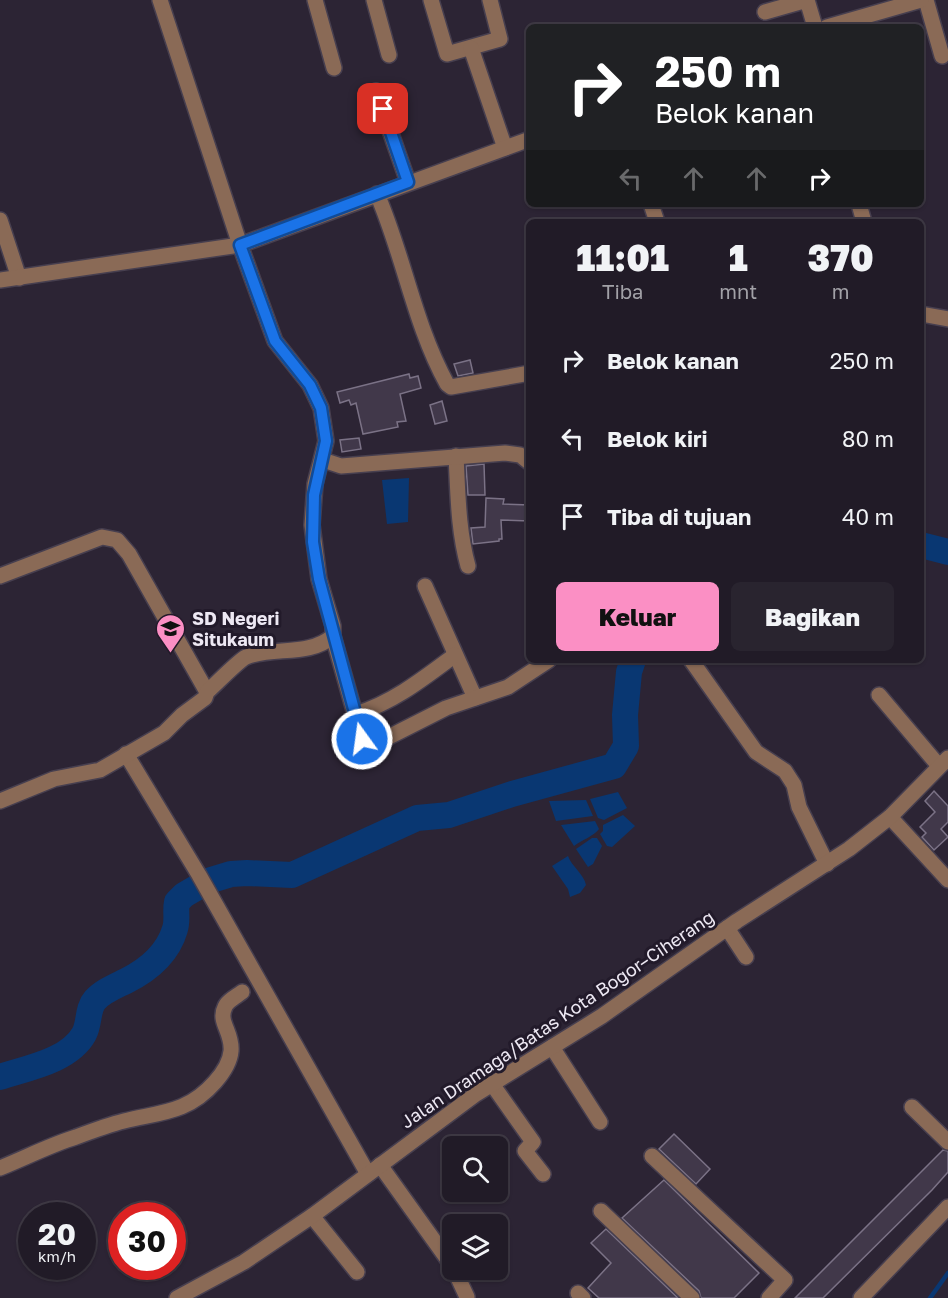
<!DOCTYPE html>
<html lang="id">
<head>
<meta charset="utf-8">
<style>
  :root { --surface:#211b27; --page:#29242f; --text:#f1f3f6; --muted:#a2a1a7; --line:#3e3944; --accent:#fb8fc4 }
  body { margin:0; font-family:"Golos Text",sans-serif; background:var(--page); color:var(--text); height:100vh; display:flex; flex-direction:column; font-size:22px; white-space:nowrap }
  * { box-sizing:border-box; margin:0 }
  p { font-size:20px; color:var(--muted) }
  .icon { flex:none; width:33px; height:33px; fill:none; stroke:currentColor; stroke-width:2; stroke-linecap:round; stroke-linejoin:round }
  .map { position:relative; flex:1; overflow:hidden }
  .drawer { position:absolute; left:526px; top:219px; width:398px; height:444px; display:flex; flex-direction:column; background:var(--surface); border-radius:9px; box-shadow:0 2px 4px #0004,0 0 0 2px var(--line) }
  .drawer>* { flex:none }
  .top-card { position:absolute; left:526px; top:24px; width:398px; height:183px; border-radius:9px; box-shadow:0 2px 4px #0004,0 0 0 2px var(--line); background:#202124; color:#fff; overflow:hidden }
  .tools { position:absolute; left:442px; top:1136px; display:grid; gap:12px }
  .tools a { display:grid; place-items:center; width:66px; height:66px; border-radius:9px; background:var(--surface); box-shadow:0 2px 4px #0004,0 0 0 2px var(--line); font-size:30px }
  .speed { position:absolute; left:18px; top:1202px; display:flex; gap:12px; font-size:30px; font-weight:700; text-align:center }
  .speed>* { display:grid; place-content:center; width:78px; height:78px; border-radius:50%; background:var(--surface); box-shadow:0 2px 4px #0004,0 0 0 2px var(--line); line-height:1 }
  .speed small { font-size:15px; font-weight:400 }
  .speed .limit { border:9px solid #d22; background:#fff; color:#111 }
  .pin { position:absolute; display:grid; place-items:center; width:51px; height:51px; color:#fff; margin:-26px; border-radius:12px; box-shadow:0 3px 9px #0006 }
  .me { position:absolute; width:66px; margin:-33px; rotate:346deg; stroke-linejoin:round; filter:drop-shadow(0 0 4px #0008) }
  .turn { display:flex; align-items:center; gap:21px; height:126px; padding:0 30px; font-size:27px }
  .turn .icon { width:78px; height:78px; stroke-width:2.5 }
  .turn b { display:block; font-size:42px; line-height:51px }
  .lanes { display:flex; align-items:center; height:57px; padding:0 30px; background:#0003; justify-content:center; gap:30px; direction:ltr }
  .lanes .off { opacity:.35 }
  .eta { display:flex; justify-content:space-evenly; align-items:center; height:102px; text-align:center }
  .eta b { font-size:36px; font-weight:800; line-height:42px }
  .cta { display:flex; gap:12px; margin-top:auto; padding:12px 30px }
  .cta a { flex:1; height:69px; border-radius:9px; background:var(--accent); color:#111; font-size:24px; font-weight:800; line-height:69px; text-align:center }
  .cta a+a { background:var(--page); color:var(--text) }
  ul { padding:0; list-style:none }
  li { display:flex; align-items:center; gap:18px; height:78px; padding:0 30px }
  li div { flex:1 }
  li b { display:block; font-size:22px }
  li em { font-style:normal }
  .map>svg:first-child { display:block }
  .water { fill:#093772 }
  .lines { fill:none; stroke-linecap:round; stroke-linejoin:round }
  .stream { stroke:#093772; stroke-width:4.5 }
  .river { stroke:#093772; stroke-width:26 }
  .building { fill:#41384a; stroke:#7b7286; stroke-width:1.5 }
  .minor-casing { stroke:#473f4f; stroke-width:18 }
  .minor { stroke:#8a6a56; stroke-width:15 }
  .route-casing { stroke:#114b97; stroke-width:15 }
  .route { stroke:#1a73e8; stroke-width:10 }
  .labels { text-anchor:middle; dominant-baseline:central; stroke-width:6; stroke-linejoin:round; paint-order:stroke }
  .poi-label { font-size:18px; font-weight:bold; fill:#ede8f3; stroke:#221a2a; text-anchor:start }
  .street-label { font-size:18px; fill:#ede8f3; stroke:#221a2a }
</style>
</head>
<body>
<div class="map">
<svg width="948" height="1298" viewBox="0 0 948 1298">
  <rect width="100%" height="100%" fill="#2c2434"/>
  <g class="water">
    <polygon points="409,478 408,522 387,524 382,480"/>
    <polygon points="618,792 627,808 604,820 598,818 590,799"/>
    <polygon points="586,800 593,816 556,821 549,801"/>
    <polygon points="623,815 635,826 612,847 607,846 600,834 603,831 603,825"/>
    <path d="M595,821l4,8c-5,7 -17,11 -25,17l-13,-21z"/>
    <polygon points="592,838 597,838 602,846 593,864 588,867 576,849"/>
    <path d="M568,856c4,11 16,18 18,29l-6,8 -10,4 -2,-8 -16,-23z"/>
  </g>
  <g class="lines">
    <polyline class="stream" points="930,1298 948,1273"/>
    <g class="river">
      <polyline points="921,545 948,552"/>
      <path d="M0,1077c27,-9 69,-16 84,-43 6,-11 3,-25 11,-34 8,-9 21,-14 31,-19 22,-11 42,-28 49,-52 3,-9 0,-18 2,-27l7,-7 24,-14 23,-7 16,-1 45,2 125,-57 32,-3 63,-21 102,-28 12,-20 -1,-31 4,-43 4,-12"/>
    </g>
  </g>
  <g class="building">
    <polygon points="470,360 473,373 458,376 454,364"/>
    <polygon points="409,374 410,378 418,376 421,388 400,394 406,421 397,422 398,427 363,434 356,403 351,405 349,400 340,403 337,392"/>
    <polygon points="442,401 447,421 435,424 430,405"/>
    <polygon points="359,438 361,449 342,452 340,440"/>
    <polygon points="484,464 485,495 468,495 466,466"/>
    <polygon points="486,498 504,499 503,504 530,505 530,521 501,520 502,539 499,539 499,541 473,544 471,528 485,527"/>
    <polygon points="934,791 948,806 948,822 941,829 948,837 934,850 922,837 926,833 920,827 935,812 925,801"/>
    <polygon points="674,1134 710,1169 696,1184 659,1149"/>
    <polygon points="943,1150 948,1151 948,1172 932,1190 823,1298 795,1298"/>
    <polygon points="664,1180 759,1273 734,1298 701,1298 699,1291 622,1218"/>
    <polygon points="606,1229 678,1298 599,1298 588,1288 611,1263 591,1243"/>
  </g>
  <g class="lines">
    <defs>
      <g id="minor">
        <polyline points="315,0 334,68"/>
        <polyline points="374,0 389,55"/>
        <polyline points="431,0 447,54 500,39 490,0"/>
        <polyline points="926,0 942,56"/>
        <polyline points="765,12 807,0 815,27"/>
        <polyline points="827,27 921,0"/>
        <polyline points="471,48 505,148"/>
        <polyline points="376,91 408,182"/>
        <path d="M377,194c27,62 37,130 70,190l4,3 79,-14"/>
        <polyline points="651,204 657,222"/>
        <polyline points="859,204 864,222"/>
        <polyline points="0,220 19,278"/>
        <polyline points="0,280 240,245 530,139"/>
        <polyline points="921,314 948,319"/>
        <path d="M456,456c2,37 2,74 12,110"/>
        <polyline points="323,460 341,466 505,453 520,455 530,463"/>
        <polyline points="0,576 102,537 117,540 129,554 207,692"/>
        <polyline points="425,586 475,698"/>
        <polyline points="333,636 362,739 369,747 446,708 508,687 549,660"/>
        <polyline points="691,660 756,752 785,771 794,785 799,807 827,864"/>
        <polyline points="879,695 939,766"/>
        <path d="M356,714c38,-12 68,-36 99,-59"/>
        <polyline points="126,754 199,875 368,1174"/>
        <path d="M0,801l54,-22 46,-9 64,-37 18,-18 23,-17 2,-6c9,-8 31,-31 39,-35 28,-11 63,0 87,-21v-10l-14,-47 -7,-54 3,-41 11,-43 -5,-33 -11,-23 -35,-44 -35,-96 -80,-245"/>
        <polyline points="890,817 948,880"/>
        <polyline points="727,928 746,957"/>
        <polyline points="552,1047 600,1122"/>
        <polyline points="492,1084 533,1142 525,1151 543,1174"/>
        <polyline points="912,1107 948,1142"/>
        <polyline points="652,1156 785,1280 769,1298"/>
        <polyline points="380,1165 453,1267"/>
        <path d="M0,1168c25,-10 50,-23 76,-31 16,-6 32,-12 48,-16 37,-9 64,-8 91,-39 36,-41 -1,-54 10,-75 2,-6 12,-11 17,-15"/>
        <polyline points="601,1211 692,1298"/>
        <polyline points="312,1216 357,1272"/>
        <polyline points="454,1269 467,1297"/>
        <polyline points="578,1293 583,1298"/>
        <polyline points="177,1298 244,1262 312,1216 476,1094 602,1016 737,921 849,849 890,817 948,758"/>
        <polyline points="861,1298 948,1207"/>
      </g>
    </defs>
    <use href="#minor" class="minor-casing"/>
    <use href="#minor" class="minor"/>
  </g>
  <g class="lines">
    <defs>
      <polyline id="route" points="362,739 319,579 313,542 314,495 326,441 321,408 310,385 275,341 240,245 408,182 383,109"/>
    </defs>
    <use href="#route" class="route-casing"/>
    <use href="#route" class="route"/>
  </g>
  <defs>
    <symbol id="school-pin" viewBox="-11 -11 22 30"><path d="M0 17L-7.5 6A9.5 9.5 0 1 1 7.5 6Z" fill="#fb8fc4" stroke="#221a2a"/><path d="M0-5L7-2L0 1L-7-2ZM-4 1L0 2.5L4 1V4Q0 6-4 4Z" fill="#111"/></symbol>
  </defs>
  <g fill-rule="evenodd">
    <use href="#school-pin" x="154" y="612" width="33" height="45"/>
  </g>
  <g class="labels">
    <g class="poi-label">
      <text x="192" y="618">SD Negeri<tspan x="192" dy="21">Situkaum</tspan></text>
    </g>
    <g class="street-label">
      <text transform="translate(557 1019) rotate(-34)">Jalan Dramaga/Batas Kota Bogor–Ciherang</text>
    </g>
  </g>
</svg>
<div class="tools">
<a><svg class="icon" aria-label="search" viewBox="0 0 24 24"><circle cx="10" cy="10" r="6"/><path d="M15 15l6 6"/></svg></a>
<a><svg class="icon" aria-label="layers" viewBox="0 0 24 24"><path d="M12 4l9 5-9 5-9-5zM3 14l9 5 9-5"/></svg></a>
</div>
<div class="speed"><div>20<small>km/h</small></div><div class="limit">30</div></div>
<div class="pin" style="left:383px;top:109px;background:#d93025"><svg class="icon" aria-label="arrive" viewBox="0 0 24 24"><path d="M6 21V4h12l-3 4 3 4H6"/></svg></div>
<svg class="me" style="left:362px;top:739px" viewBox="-20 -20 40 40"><circle r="17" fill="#1a73e8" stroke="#fff" stroke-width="3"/><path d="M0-11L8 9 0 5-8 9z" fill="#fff"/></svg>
<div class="top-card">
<div class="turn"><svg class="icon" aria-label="right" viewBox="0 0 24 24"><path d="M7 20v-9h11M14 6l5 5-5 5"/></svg><div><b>250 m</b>Belok kanan</div></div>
<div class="lanes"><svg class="icon off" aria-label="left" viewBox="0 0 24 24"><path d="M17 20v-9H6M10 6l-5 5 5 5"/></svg><svg class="icon off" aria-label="ahead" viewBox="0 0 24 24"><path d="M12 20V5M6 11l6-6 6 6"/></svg><svg class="icon off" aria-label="ahead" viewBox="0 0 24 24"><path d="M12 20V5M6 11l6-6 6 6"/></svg><svg class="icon" aria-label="right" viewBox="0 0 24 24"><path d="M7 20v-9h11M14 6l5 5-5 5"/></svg></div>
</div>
<section class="drawer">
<div class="eta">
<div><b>11:01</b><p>Tiba</p></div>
<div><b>1</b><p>mnt</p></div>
<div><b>370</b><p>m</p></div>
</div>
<ul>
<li><svg class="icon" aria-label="right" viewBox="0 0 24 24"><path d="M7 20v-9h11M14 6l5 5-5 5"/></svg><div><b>Belok kanan</b></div><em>250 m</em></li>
<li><svg class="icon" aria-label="left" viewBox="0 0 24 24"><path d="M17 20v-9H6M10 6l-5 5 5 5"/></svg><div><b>Belok kiri</b></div><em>80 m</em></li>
<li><svg class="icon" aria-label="arrive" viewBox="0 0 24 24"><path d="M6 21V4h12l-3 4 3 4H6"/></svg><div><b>Tiba di tujuan</b></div><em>40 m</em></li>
</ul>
<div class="cta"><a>Keluar</a><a>Bagikan</a></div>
</section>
</div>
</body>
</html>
